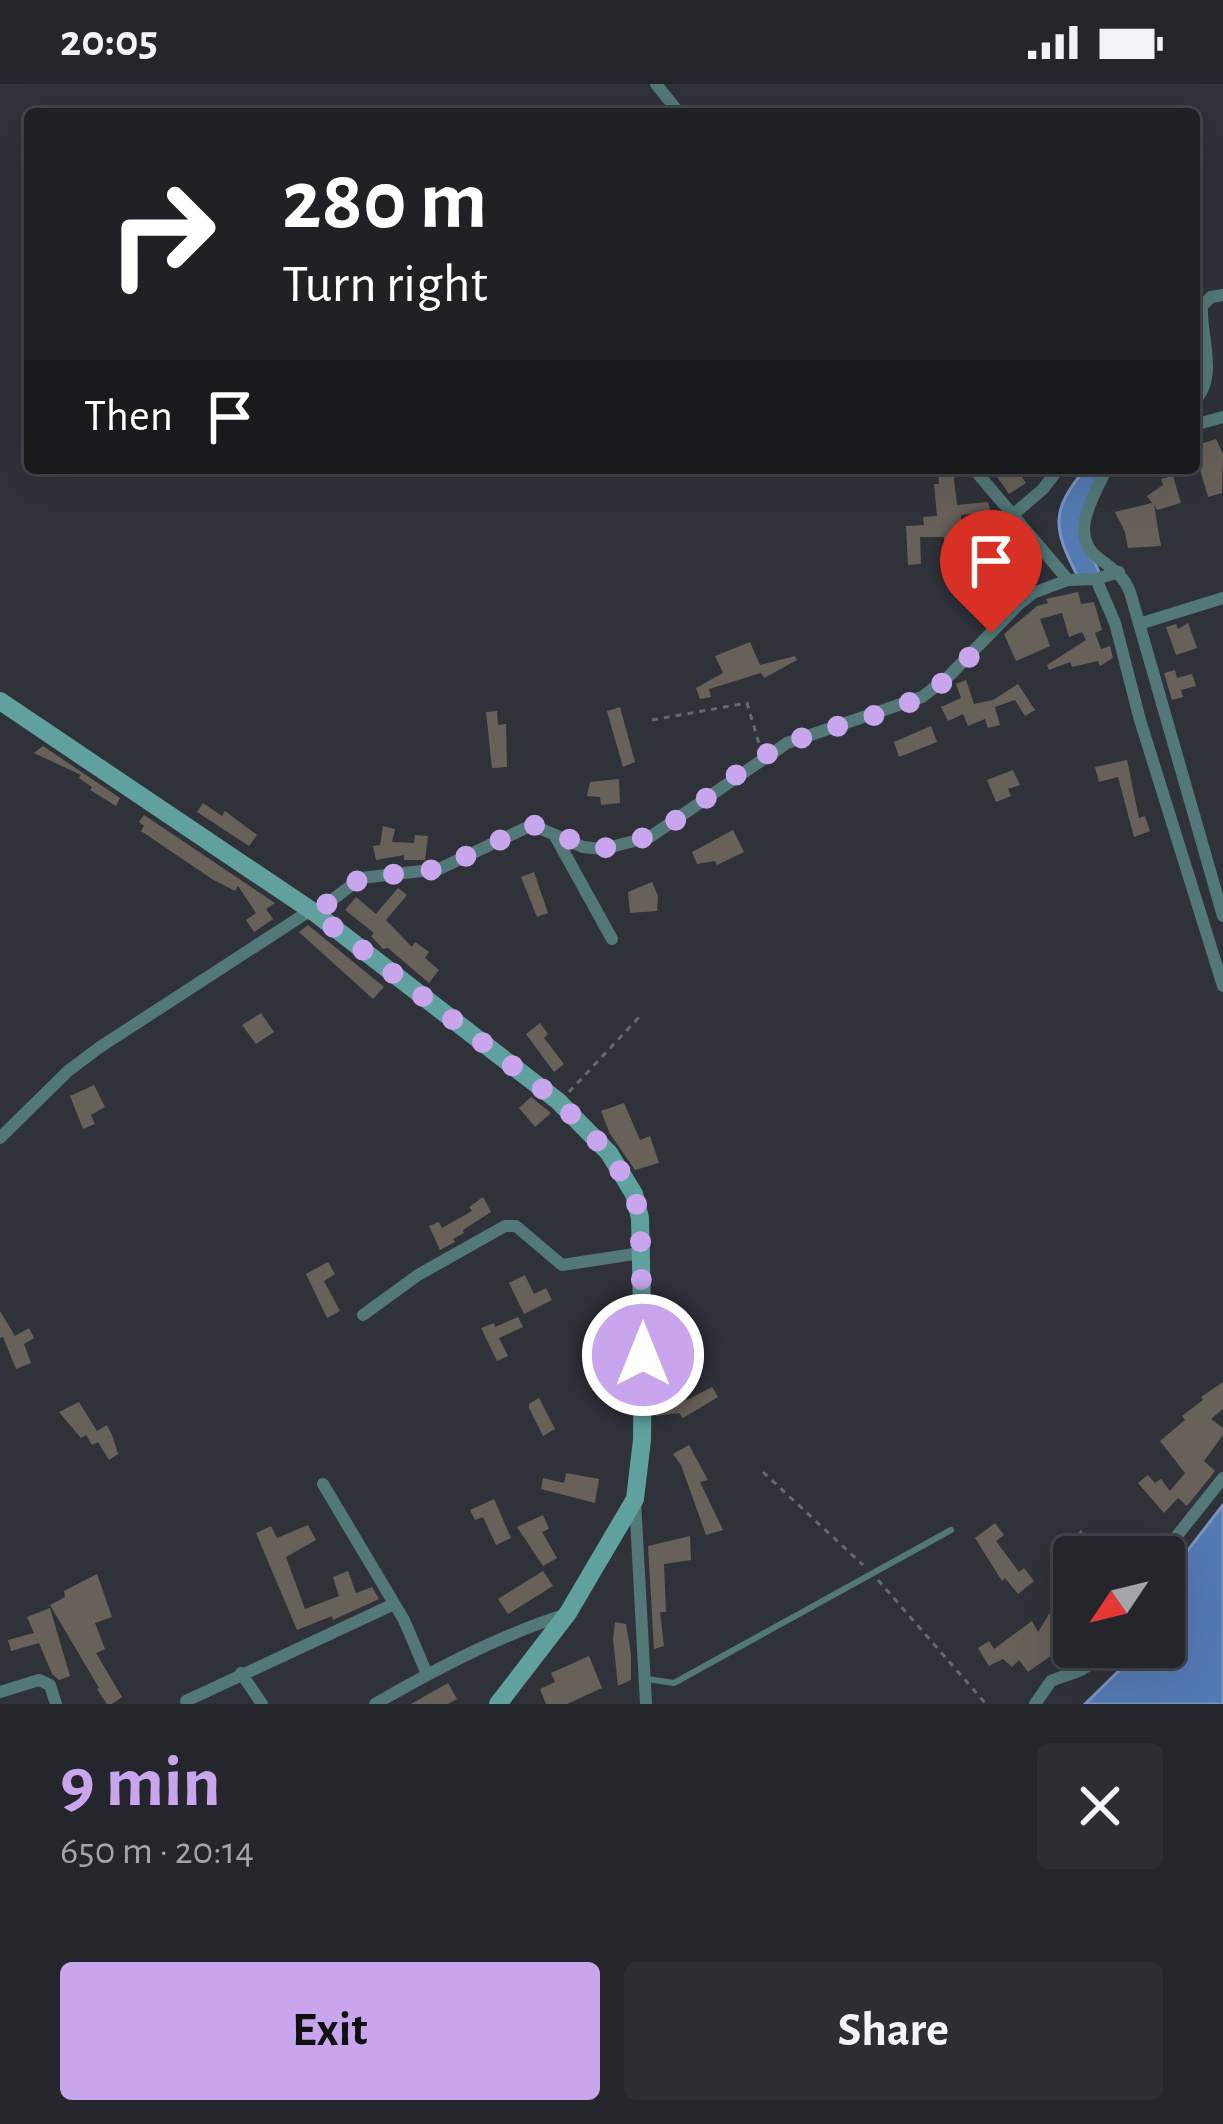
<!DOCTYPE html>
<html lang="en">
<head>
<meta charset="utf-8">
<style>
  :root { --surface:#24262c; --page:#2c2e34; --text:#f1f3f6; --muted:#a3a5a9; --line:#414348; --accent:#c9a5ee }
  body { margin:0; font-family:"Alegreya Sans",sans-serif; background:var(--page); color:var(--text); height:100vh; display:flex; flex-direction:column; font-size:45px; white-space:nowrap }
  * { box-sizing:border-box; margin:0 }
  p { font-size:39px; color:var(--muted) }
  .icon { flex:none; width:66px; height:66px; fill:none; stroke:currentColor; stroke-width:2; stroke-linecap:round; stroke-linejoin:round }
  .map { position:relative; height:1620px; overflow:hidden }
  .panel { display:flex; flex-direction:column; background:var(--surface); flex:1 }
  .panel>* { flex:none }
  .hud { position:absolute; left:24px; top:24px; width:1176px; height:366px; border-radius:12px; box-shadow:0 12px 48px #0002,0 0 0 3px var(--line); background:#202124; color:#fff; overflow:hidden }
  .needle { width:78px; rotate:235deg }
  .controls { position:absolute; left:1053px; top:1452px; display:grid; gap:24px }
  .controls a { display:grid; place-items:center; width:132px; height:132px; border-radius:12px; background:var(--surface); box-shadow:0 12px 48px #0002,0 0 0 3px var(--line); font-size:60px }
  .pin { position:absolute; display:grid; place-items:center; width:102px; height:102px; color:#fff; margin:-123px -51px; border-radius:50% 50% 50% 0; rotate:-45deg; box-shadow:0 0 12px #0007 }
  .pin .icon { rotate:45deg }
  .me { position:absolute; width:132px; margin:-66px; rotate:0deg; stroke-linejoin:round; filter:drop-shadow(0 0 9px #0008) }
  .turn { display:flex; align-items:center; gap:42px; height:252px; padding:0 60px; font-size:54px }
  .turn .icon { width:156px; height:156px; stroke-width:2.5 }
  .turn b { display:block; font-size:84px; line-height:102px }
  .then { display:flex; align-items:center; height:114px; padding:0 60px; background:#0003; gap:24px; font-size:45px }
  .round { display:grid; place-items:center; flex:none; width:126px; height:126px; border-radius:12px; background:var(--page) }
  .overview { display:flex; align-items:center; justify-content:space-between; height:204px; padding:0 60px }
  h1 { font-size:72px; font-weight:700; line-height:90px; color:var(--accent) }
  .cta { display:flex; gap:24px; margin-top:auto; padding:24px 60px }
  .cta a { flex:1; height:138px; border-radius:12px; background:var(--accent); color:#111; font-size:48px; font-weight:700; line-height:138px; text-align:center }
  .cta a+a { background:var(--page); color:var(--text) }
  .status { display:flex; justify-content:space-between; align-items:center; height:84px; padding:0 60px; background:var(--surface); direction:ltr }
  .status svg { height:33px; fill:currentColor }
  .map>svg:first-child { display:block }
  .water { fill:#547ab3; stroke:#7994be; stroke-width:3 }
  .building { fill:#68615a }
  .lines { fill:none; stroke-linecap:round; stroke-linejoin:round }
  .path { stroke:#676970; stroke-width:3; stroke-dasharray:6 6; stroke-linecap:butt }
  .lane { stroke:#527978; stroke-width:6 }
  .street { stroke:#527978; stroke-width:12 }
  .secondary { stroke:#60a19f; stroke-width:18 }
  .route { stroke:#c9a5ee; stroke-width:21; stroke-dasharray:0 37.8 }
</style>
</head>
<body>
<div class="status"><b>20:05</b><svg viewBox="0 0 49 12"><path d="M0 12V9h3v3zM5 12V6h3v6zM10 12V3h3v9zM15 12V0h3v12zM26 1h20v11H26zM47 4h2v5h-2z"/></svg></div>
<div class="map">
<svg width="1223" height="1620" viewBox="0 0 1223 1620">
  <rect width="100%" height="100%" fill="#30323a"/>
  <g class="water">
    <path d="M1086,384h23l-27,65 20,46 -25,-4c-24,-47 -27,-64 9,-107z"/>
    <polygon points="1223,1421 1223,1620 1085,1620 1137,1569 1134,1563 1164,1563 1164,1497"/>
  </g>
  <g class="building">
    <polygon points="1216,355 1223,370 1222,409 1208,413 1200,385 1194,386 1194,362"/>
    <polygon points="991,384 1005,384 1010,391 1017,386 1026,399 1009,410"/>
    <polygon points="953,386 957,421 988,418 991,428 961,431 961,491 948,491 949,459 944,459 944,453 920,453 921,480 908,481 906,442 924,441 923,433 937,432 934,400 939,400 938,387"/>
    <polygon points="1173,392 1181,419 1157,426 1154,421 1161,462 1128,464 1125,448 1115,428 1152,419 1147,412 1163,401 1161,395"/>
    <polygon points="1078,508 1081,520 1094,518 1102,546 1095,549 1101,565 1110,562 1113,574 1100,582 1098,577 1072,583 1070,578 1049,586 1047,581 1086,556 1082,548 1069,553 1062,529 1040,535 1050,562 1016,577 1004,550 1037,522 1048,519 1046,515"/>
    <polygon points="1188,539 1197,564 1176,571 1166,543 1176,540 1178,545"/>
    <polygon points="750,558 760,581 795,572 797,576 764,594 761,589 709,605 711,613 700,615 696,604 723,589 715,572"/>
    <polygon points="1175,586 1177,594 1192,590 1196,602 1181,606 1183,613 1172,616 1164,589"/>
    <polygon points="966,596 974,620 993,616 1018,600 1035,626 1025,632 1015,616 995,623 1000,641 988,644 985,635 968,642 963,630 948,637 941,623 961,614 956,600"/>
    <polygon points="620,623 635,678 623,683 607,627"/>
    <polygon points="497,627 498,641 506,640 507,683 492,684 486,628"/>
    <polygon points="931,642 937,658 899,673 894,658"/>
    <polygon points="43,662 120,714 116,722 90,706 92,703 79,694 81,691 34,669"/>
    <polygon points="1127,676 1139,734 1145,732 1150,747 1134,753 1118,693 1099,698 1095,683"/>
    <polygon points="1013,686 1020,701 1008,705 1011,712 996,718 987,696"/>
    <polygon points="619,695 620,719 601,721 600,713 587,712 590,698"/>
    <polygon points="203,719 222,732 225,727 257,751 249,762 197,728"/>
    <polygon points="144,731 275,819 266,825 273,835 254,848 246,836 256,829 238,802 235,807 212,795 141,747 144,742 139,738"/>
    <polygon points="383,742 395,745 392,758 414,759 415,751 428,752 425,776 404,776 404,771 376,776 373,762 380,761"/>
    <polygon points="733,746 744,768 717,781 715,777 697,780 692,768"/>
    <polygon points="534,788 548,829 537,833 521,793"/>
    <polygon points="652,798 658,812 657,827 630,829 628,808"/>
    <polygon points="398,804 407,811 386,836 412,863 415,858 429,868 425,874 439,886 429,899 388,864 383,865 371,852 374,849 345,826 356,813 376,830"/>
    <polygon points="308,841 384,903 373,915 299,848"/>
    <polygon points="261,929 274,948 256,960 242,941"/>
    <polygon points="540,939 548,950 544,954 564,980 554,988 526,950"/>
    <polygon points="94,1001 105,1023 91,1031 95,1040 83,1045 70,1012"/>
    <polygon points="531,1013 551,1029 535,1043 519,1024"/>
    <polygon points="624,1019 640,1056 650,1052 659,1079 635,1086 610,1050 601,1027"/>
    <polygon points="483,1113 491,1128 463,1146 464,1149 453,1155 455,1158 440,1166 429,1142 439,1138 442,1144 472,1127 469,1123"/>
    <polygon points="328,1178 335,1190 324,1197 340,1227 327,1234 306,1190"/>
    <polygon points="525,1191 534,1210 546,1204 552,1216 524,1230 509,1199"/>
    <polygon points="0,1227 15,1252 29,1244 34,1254 24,1260 31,1279 16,1285 3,1253 0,1254"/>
    <polygon points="518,1233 523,1243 499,1254 508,1272 497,1277 481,1244 494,1239 495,1243"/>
    <polygon points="656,1237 662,1237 663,1252 687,1247 689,1258 664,1263 672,1299 682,1297 687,1316 712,1303 718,1313 683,1334 679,1329 656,1332"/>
    <polygon points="1223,1298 1223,1325 1211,1335 1223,1344 1223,1351 1204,1377 1215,1387 1187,1422 1178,1414 1164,1429 1138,1399 1148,1391 1155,1399 1161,1395 1170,1407 1185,1389 1160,1357 1185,1336 1182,1332 1203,1316 1201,1313"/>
    <polygon points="539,1314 555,1345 543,1352 529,1324 529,1320"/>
    <polygon points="79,1318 97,1347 107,1341 112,1351 118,1370 109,1376 98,1358 92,1361 86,1351 81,1354 59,1328"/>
    <polygon points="689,1361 708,1396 700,1398 723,1446 706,1451 681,1381 673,1370"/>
    <polygon points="566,1389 599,1395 595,1419 541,1405 543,1394 564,1399"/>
    <polygon points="494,1415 511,1454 496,1461 483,1433 475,1436 470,1426"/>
    <polygon points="543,1431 549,1445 542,1448 557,1474 543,1482 517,1443"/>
    <polygon points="995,1439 1004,1451 996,1457 1019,1488 1024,1484 1034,1497 1018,1510 1005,1494 1002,1497 975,1454"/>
    <polygon points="308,1441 316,1456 286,1473 305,1525 339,1512 333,1493 348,1487 356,1509 372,1503 379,1515 333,1536 332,1532 297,1546 256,1449 271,1442 277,1454"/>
    <polygon points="1081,1446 1090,1459 1096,1473 1072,1473 1064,1462"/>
    <polygon points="690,1452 691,1476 664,1480 666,1528 660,1528 664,1562 654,1565 648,1462"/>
    <polygon points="543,1487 553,1502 508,1530 498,1515"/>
    <polygon points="97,1490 112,1533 95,1539 105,1565 96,1569 122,1613 112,1620 107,1620 97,1605 99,1604 50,1521 65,1513 64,1507"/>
    <polygon points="50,1524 70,1592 59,1596 52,1590 39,1559 11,1567 8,1556 34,1549 27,1533"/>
    <polygon points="1051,1527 1074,1541 1074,1563 1088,1563 1088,1569 1066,1580 1056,1568 1028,1588 1019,1576 1012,1583 1003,1575 989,1582 978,1564 989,1557 994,1565 1032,1537 1038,1548"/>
    <polygon points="615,1538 626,1540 631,1570 631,1596 618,1602 613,1555"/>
    <polygon points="589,1572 602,1604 567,1620 546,1620 540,1605 555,1598 551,1589"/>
    <polygon points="448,1599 457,1615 448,1620 411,1620"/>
  </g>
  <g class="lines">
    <g class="path">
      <polyline points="652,636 747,619 760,663"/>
      <polyline points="569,1008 642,930"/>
      <polyline points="763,1388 863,1481"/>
      <polyline points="878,1496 986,1620"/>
    </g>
    <polyline class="lane" points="647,1595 674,1599 951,1446"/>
    <g class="street">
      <polyline points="656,0 680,30"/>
      <path d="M1194,317c25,-23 6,-66 8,-95l9,-9 12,-2"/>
      <polyline points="1194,341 1223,333"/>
      <polyline points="973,384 1068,496 1096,495 1119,488"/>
      <path d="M1107,384c-12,26 -39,66 -10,89 15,12 26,17 33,35l93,324"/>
      <polyline points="1015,429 1043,405 1059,384"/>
      <polyline points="1096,495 1115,539 1140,636 1223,902"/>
      <polyline points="1139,540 1223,514"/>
      <polyline points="555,752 612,855"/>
      <polyline points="315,829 361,794 439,785 532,741 583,763 603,765 650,753 787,659 922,613 947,594 1019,520 1033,509 1068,496"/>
      <polyline points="0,1054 68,987 100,963 311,826"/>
      <polyline points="363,1231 418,1191 505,1142 516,1142 562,1181 641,1169"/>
      <polyline points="323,1400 404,1536 427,1590"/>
      <polyline points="635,1416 646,1620"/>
      <polyline points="1160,1473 1223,1394"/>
      <polyline points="241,1589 262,1620"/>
      <polyline points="0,1608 39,1596 50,1601 56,1620"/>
      <polyline points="186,1617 394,1520"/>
      <path d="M375,1620c61,-35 125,-69 192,-90"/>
      <path d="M1035,1620l16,-23c20,-9 28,-6 48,-24l-1,-10"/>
    </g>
    <polyline class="secondary" points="0,617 315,829 558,1017 609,1069 634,1110 640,1134 643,1271 642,1356 635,1415 568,1529 498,1620"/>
  </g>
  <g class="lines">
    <path class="route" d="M643,1271l-3,-137 -6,-24 -25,-41 -51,-52 -243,-188 46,-35 78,-9 93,-44c29,3 46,28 78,22 66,-11 103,-61 157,-93 48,-28 107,-32 156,-58 27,-15 48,-41 68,-63"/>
  </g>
</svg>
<div class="controls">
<a><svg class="needle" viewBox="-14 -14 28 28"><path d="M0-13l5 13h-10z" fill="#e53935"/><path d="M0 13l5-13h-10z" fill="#a3a5a9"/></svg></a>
</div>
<div class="pin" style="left:991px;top:549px;background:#d93025"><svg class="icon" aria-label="arrive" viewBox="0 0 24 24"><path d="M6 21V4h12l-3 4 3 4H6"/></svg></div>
<svg class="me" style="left:643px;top:1271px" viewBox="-20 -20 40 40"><circle r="17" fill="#c9a5ee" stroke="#fff" stroke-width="3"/><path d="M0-11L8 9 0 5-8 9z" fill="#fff"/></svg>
<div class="hud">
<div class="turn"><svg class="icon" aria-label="right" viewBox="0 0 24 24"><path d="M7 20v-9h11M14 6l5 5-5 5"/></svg><div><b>280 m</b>Turn right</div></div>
<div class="then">Then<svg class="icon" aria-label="arrive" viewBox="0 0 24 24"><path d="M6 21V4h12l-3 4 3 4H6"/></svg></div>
</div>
</div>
<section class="panel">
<div class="overview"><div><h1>9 min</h1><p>650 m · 20:14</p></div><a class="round"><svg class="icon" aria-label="close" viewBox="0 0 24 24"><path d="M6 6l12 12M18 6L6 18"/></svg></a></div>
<div class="cta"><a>Exit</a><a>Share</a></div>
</section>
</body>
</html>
